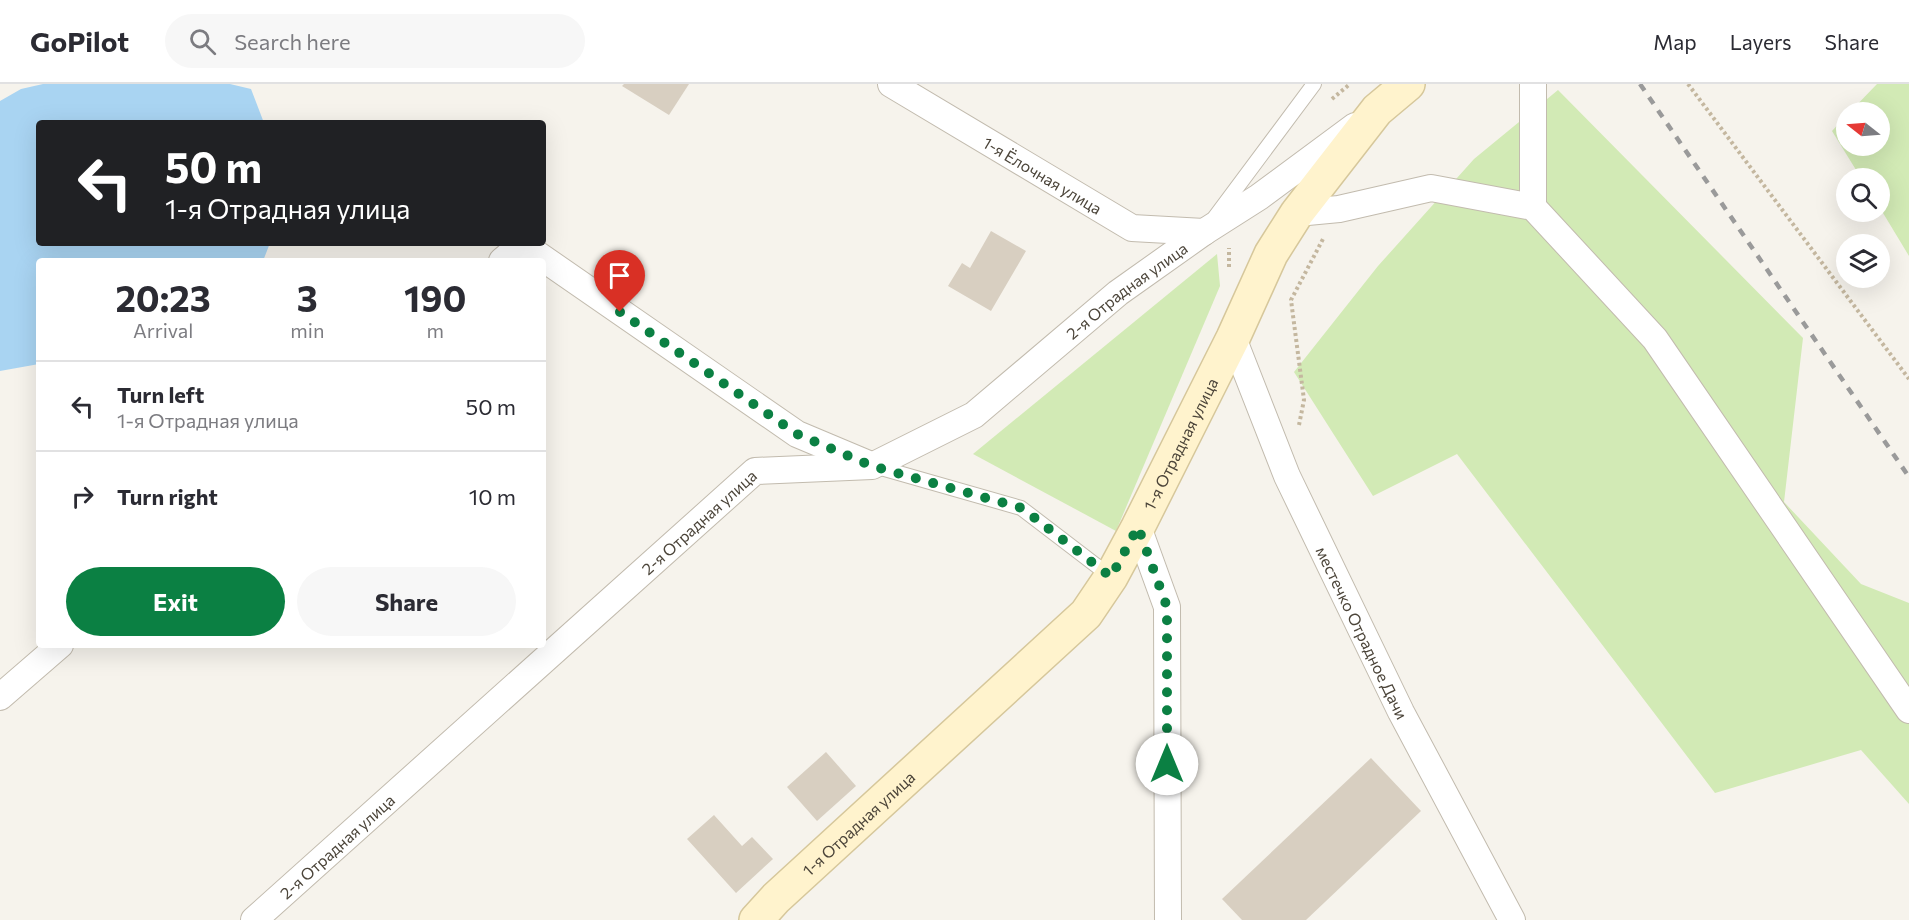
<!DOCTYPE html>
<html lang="en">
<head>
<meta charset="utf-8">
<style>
  :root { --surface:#fff; --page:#f7f7f7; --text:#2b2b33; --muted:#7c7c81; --line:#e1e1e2; --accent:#0b8043 }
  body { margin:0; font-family:Commissioner,sans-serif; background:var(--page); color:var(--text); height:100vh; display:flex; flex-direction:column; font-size:22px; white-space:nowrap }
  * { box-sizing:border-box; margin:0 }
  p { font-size:20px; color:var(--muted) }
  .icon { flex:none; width:33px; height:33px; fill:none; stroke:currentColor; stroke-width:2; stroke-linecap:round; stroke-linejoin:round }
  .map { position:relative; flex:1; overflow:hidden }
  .panel { position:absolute; left:36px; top:174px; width:510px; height:390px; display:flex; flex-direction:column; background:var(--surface); border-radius:6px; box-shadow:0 6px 24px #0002 }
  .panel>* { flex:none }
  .hud { position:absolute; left:36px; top:36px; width:510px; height:126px; border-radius:6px; box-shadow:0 6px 24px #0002; background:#202124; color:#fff; overflow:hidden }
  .needle { width:39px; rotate:287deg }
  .tools { position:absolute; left:1836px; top:18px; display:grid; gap:12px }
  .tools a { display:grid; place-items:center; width:54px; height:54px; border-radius:50%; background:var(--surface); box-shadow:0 6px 24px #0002; font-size:30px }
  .pin { position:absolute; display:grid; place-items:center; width:51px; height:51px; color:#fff; margin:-62px -26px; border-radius:50% 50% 50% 0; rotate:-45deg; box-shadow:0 0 6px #0007 }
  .pin .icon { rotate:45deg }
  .me { position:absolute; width:66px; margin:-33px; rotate:0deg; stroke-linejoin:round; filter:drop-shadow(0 0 4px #0008) }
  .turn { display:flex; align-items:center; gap:21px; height:126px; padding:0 30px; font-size:27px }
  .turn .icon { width:78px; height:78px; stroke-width:2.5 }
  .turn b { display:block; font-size:42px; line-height:51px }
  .eta { display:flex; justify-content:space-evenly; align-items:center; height:102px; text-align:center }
  .eta b { font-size:36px; font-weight:700; line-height:42px }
  .button { display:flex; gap:12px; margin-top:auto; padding:12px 30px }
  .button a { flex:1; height:69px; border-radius:36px; background:var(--accent); color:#fff; font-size:24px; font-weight:700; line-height:69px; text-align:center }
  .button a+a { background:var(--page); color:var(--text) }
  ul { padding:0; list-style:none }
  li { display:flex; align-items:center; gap:18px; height:90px; padding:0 30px; border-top:2px solid var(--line) }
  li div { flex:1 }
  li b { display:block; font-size:22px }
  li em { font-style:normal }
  header { display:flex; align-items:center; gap:36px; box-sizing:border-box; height:84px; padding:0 30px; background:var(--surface); border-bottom:2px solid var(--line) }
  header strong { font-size:28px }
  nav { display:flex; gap:33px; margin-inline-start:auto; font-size:21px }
  .search { width:420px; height:54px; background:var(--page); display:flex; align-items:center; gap:15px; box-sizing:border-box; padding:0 21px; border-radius:33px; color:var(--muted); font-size:22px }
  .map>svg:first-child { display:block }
  .green { fill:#d2eab5 }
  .water { fill:#a9d4f2 }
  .building { fill:#d8cfc1 }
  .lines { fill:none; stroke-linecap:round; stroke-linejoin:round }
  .lane-casing { stroke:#c2bbae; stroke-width:16 }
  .street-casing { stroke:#c2bbae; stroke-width:28 }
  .secondary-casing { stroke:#d6c79b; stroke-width:36 }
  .path { stroke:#c4b79f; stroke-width:4; stroke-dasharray:3 3; stroke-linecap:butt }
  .lane { stroke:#fff; stroke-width:14 }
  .street { stroke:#fff; stroke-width:26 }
  .secondary { stroke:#fff3cd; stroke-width:33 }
  .rail { stroke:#9a9a9a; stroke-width:4.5; stroke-dasharray:8 8; stroke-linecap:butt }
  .route { stroke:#0b8043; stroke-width:10; stroke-dasharray:0 18 }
  .labels { text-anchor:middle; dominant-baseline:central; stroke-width:5; stroke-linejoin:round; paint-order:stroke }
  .street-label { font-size:16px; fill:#4b4439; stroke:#fff }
</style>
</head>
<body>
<header>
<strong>GoPilot</strong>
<div class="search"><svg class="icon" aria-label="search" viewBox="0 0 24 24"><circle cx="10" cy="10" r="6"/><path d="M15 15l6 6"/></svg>Search here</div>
<nav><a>Map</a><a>Layers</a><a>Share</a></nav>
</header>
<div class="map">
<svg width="1909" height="836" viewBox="0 0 1909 836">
  <rect width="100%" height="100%" fill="#f6f3ec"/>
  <g class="green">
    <polygon points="1877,0 1909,0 1909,172 1880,124 1880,94 1861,94 1832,47 1846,32 1846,62 1880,62 1880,28 1850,28"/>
    <polygon points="1558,6 1803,254 1784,418 1861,500 1909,519 1909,720 1861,666 1715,709 1457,370 1373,412 1294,288 1378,182 1474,75"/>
    <polygon points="1217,170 1220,202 1116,447 973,370"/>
  </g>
  <polygon class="water" points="43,0 230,0 251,5 264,39 39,39 39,159 270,159 263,177 39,177 39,280 0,287 0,17 21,5"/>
  <g class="building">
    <polygon points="624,0 689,0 669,31 622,2"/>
    <polygon points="991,147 1026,167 991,227 948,202 962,179 970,184"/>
    <polygon points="826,668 856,702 817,737 787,703"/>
    <polygon points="1371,674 1421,727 1306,836 1242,836 1222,815"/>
    <polygon points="714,731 742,762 752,753 773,775 736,809 687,755"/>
  </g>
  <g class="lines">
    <defs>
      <g id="lane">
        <polyline points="1215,133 1314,0"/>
        <polyline points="874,382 1021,424 1110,492"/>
      </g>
      <g id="street">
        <path id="s1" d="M891,0l241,144 72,4"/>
        <polyline points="1533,0 1533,123"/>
        <polyline points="1297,129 1339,125 1431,104 1533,123 1655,255 1909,626"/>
        <polyline points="521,159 797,350 866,379"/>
        <polyline points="502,177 522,160"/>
        <path id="s2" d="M1233,254l54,138 114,236 111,208"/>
        <polyline points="1138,443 1167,523 1168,836"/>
        <polyline points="0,613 60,561"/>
        <path id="s3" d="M254,836l501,-449 117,-5 102,-51 144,-122 86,-61 55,-35 96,-71"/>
      </g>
      <g id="secondary">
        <path id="s4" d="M756,836l20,-22 310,-284 25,-37 27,-50 95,-189 38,-84 26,-41 80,-103 31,-26"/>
      </g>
    </defs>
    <use href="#lane" class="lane-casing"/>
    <use href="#street" class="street-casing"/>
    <use href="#secondary" class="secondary-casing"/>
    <g class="path">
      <polyline points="1688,0 1909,295"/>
      <polyline points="1332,15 1350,0"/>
      <polyline points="1229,183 1229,164"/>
      <polyline points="1299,341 1304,316 1291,216 1323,155"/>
    </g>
    <use href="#lane" class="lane"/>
    <use href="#street" class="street"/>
    <use href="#secondary" class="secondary"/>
    <polyline class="rail" points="1640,0 1909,393"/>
  </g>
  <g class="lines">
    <polyline class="route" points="620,228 797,350 872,382 1022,424 1111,493 1138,443 1167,523 1167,680"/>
  </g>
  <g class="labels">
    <g class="street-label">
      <text stroke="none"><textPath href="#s1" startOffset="177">1-я Ёлочная улица</textPath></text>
      <text stroke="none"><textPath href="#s3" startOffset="1101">2-я Отрадная улица</textPath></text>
      <text stroke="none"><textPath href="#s4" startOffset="645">1-я Отрадная улица</textPath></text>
      <text stroke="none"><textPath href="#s3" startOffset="597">2-я Отрадная улица</textPath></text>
      <text stroke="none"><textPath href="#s2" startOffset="322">местечко Отрадное Дачи</textPath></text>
      <text stroke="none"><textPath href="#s4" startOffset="141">1-я Отрадная улица</textPath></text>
      <text stroke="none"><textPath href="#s3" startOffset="111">2-я Отрадная улица</textPath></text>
    </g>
  </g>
</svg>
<div class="tools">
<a><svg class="needle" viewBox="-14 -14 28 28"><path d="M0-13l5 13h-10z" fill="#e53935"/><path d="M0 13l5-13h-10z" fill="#7c7c81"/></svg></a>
<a><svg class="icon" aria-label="search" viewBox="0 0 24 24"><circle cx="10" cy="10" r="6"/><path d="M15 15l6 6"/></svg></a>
<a><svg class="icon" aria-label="layers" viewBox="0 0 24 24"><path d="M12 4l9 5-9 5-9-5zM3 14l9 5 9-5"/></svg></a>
</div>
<div class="pin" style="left:620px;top:228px;background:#d93025"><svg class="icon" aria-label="arrive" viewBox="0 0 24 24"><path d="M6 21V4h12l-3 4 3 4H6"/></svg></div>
<svg class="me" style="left:1167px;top:680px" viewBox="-20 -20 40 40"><circle r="19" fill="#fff"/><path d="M0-13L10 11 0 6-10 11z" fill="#0b8043"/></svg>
<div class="hud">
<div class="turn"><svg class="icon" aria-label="left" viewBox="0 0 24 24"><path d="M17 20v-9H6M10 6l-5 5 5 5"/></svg><div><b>50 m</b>1-я Отрадная улица</div></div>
</div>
<section class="panel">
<div class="eta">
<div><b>20:23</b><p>Arrival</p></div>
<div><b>3</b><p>min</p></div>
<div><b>190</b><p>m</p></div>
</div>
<ul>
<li><svg class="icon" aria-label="left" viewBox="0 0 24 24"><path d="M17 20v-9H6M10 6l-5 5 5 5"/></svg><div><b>Turn left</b><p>1-я Отрадная улица</p></div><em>50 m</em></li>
<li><svg class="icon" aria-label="right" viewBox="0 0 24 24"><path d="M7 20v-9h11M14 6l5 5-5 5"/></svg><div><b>Turn right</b></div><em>10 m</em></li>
</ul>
<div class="button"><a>Exit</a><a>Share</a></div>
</section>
</div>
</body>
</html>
